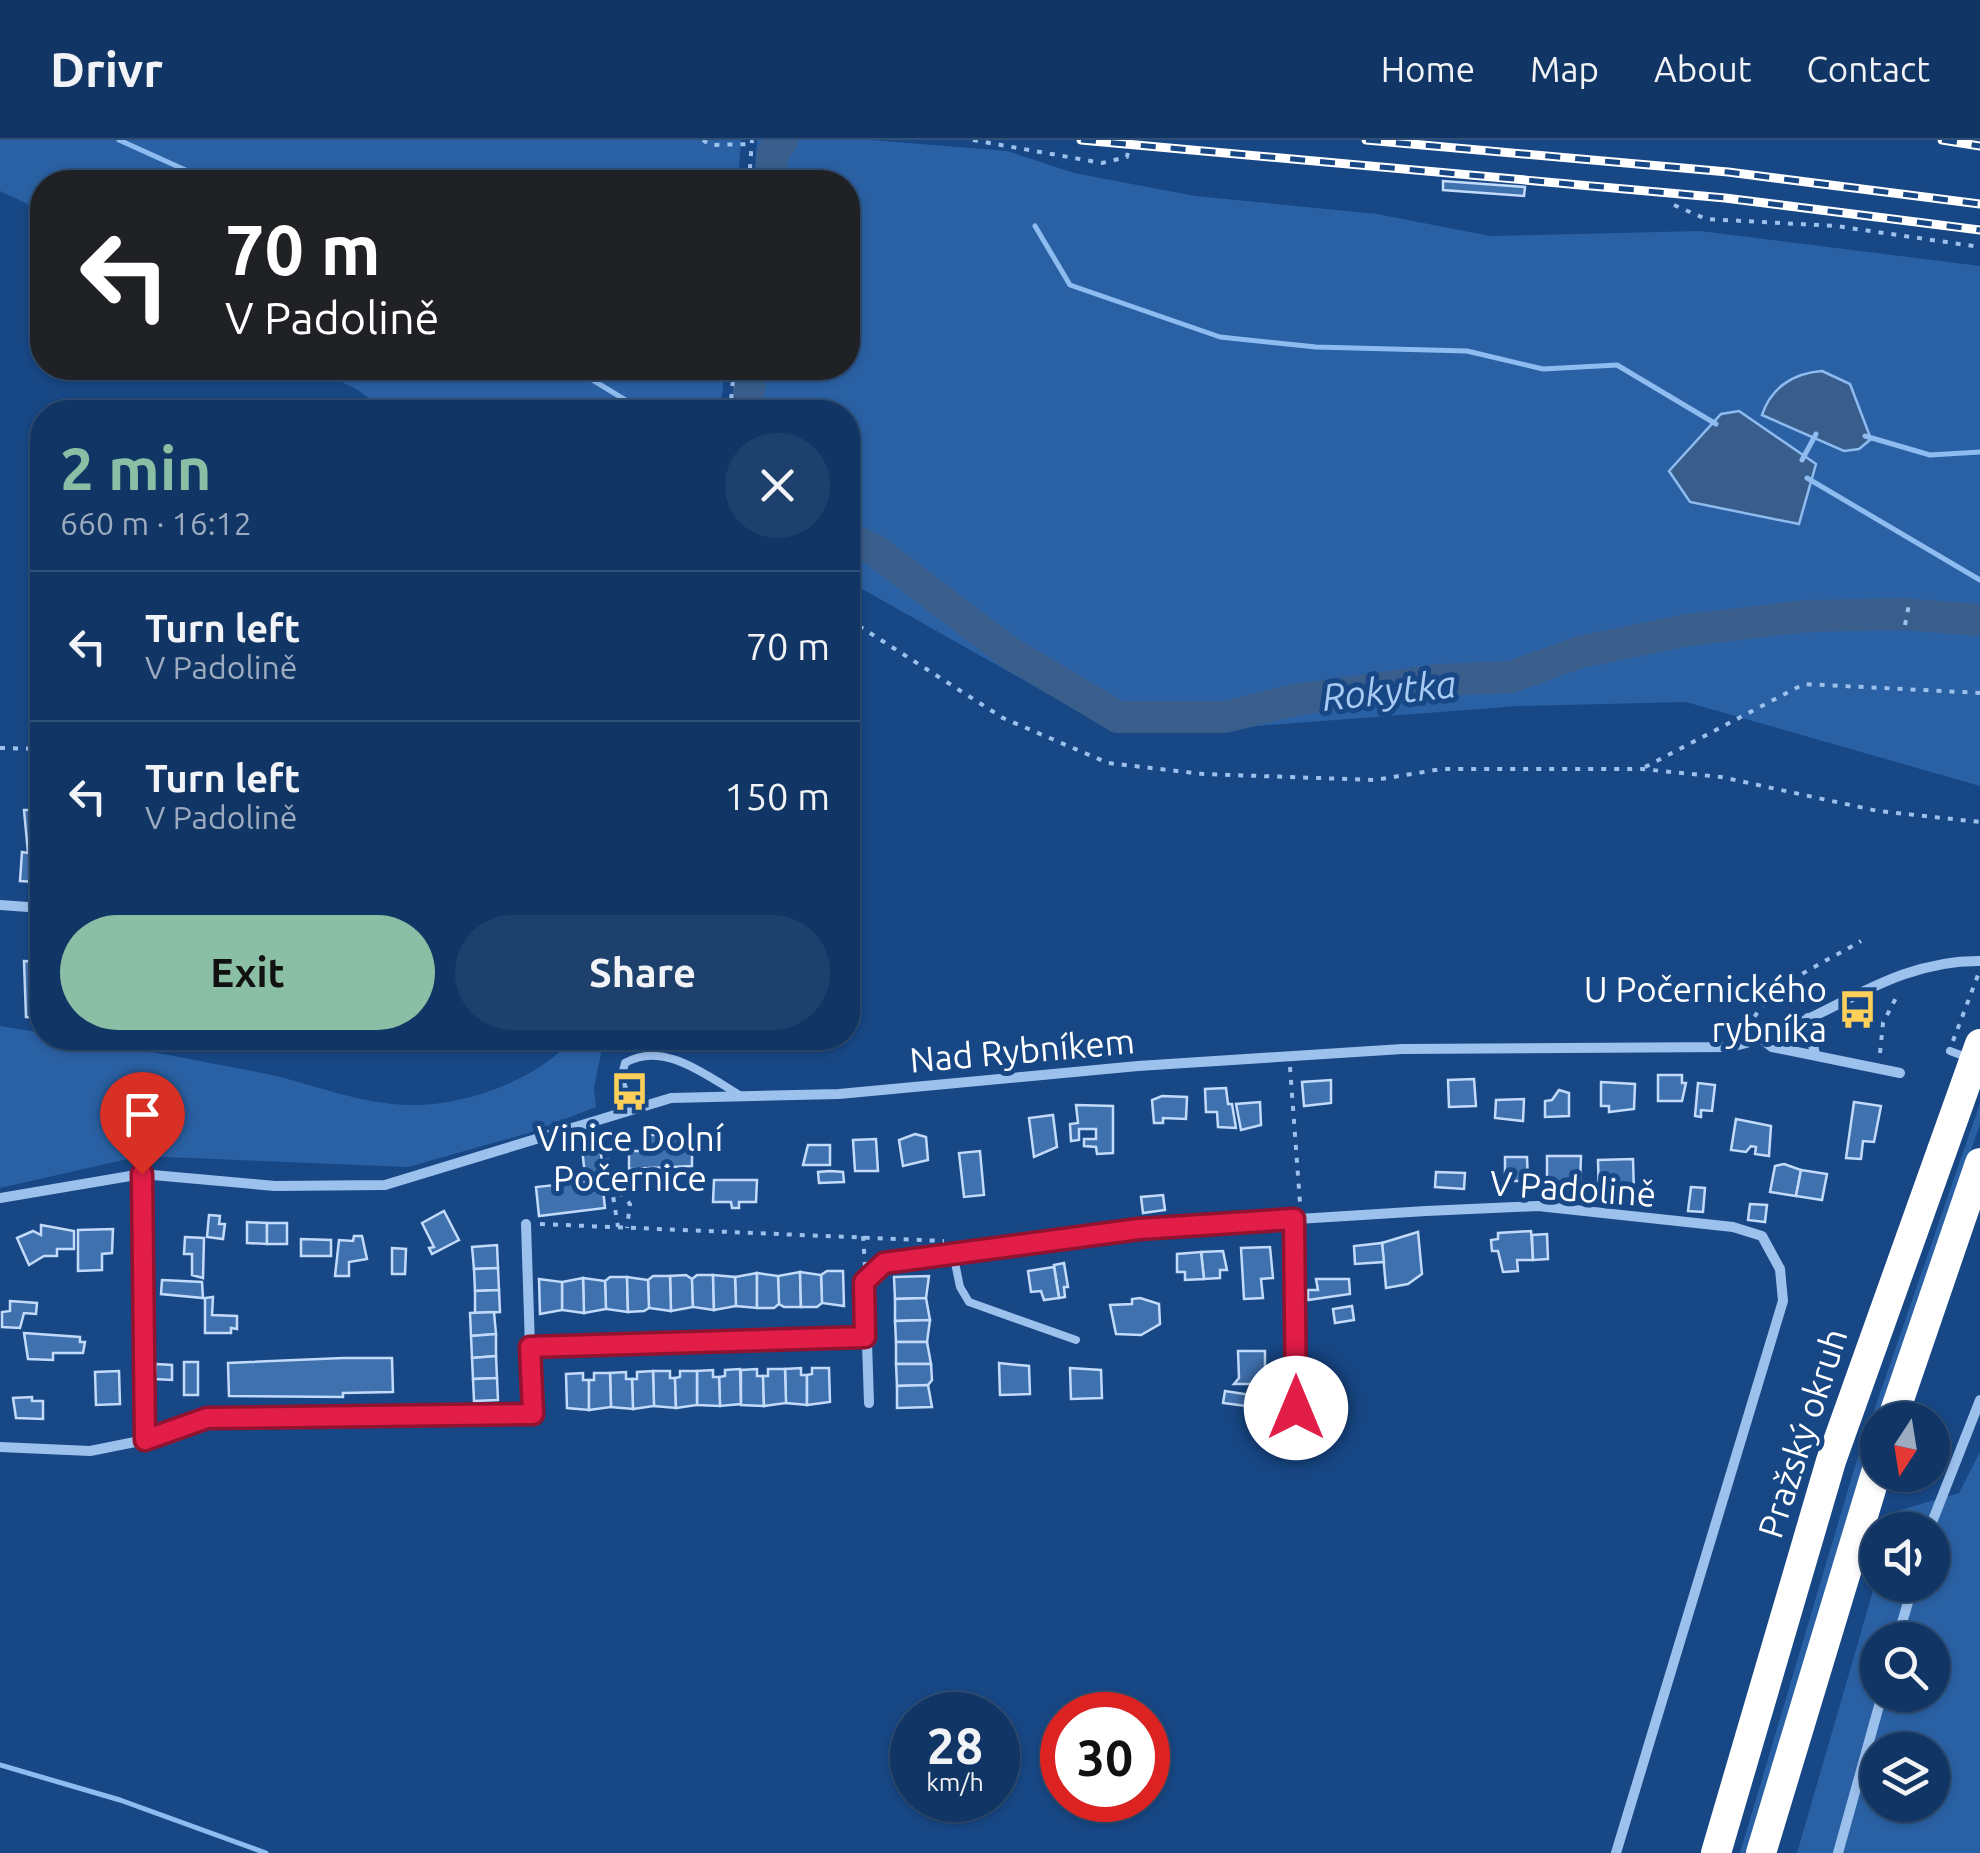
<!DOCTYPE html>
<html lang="en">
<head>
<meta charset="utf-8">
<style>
  :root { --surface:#113564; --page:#1e406d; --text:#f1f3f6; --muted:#9cabbf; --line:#305078; --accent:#8abfa5 }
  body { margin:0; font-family:Ubuntu,sans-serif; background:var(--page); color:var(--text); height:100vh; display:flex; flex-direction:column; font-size:38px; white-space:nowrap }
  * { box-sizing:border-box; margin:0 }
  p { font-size:32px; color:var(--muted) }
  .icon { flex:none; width:55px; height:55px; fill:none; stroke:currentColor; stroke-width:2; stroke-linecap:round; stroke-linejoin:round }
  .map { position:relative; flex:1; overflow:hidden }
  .drawer { position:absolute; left:30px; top:260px; width:830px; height:650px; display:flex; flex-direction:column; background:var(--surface); border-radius:40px; box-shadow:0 2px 8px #0004,0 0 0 2px var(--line) }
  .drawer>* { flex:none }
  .top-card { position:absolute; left:30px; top:30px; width:830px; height:210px; border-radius:40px; box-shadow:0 2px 8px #0004,0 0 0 2px var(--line); background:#202124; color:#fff; overflow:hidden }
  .needle { width:65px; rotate:192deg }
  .buttons { position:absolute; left:1860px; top:1262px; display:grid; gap:20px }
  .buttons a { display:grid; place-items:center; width:90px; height:90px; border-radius:50%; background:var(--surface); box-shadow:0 2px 8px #0004,0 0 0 2px var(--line); font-size:50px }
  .speed { position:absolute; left:890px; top:1552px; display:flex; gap:20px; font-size:50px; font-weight:700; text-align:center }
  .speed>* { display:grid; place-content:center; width:130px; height:130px; border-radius:50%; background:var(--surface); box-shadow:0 2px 8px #0004,0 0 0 2px var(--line); line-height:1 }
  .speed small { font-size:25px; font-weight:400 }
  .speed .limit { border:15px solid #d22; background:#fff; color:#111 }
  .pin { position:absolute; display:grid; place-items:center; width:85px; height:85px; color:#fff; margin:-102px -42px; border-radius:50% 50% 50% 0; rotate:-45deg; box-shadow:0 0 10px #0007 }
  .pin .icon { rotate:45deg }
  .me { position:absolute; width:110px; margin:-55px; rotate:0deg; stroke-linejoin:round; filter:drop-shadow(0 0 8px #0008) }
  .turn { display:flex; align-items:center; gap:35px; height:210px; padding:0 30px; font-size:45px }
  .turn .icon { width:130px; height:130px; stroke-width:2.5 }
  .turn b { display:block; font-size:70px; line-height:85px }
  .round { display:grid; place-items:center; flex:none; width:105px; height:105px; border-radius:52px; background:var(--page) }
  .summary { display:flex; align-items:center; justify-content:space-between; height:170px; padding:0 30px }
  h1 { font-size:60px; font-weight:600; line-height:75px; color:var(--accent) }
  .cta { display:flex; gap:20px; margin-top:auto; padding:20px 30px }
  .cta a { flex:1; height:115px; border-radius:60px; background:var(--accent); color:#111; font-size:40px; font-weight:600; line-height:115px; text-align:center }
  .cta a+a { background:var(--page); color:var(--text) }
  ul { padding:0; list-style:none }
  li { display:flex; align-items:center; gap:30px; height:150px; padding:0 30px; border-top:2px solid var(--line) }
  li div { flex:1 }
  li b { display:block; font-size:38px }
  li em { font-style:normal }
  header { display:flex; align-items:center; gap:60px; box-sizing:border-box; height:140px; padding:0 50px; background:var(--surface); border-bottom:2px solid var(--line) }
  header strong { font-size:48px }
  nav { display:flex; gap:55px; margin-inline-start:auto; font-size:35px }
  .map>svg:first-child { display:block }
  .green { fill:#2a61a4; fill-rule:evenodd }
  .water { fill:#3a5e8c; stroke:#8fbcf0; stroke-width:2.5 }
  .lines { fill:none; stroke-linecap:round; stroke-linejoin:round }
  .stream { stroke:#8fbcf0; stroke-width:5 }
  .river { stroke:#3a5e8c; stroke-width:32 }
  .building { fill:#4071af; stroke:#c2dbfa; stroke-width:2.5 }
  .path { stroke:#9dc1ed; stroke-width:4; stroke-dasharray:5 8; stroke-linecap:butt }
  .lane { stroke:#9dc1ed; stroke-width:8 }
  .street { stroke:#9dc1ed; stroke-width:10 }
  .highway { stroke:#fff; stroke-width:30 }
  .rail-casing { stroke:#fff; stroke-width:9 }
  .rail { stroke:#174785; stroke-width:5; stroke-dasharray:15; stroke-linecap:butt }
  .route-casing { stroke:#92132f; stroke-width:25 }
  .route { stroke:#e11d48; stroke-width:18 }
  .labels { text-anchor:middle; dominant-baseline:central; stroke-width:10; stroke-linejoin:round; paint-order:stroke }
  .poi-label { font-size:35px; fill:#fff; stroke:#174785; text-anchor:end }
  .street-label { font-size:35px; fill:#fff; stroke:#174785 }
  .water-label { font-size:38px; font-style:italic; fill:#a8cbf4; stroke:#174785 }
</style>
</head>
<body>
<header>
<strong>Drivr</strong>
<nav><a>Home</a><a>Map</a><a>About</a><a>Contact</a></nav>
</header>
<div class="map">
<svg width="1980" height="1713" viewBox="0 0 1980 1713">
  <rect width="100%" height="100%" fill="#174785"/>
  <g class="green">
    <polygon points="0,0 741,0 738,42 42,42 42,71 0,51"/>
    <polygon points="757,0 871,0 1007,11 1074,33 1195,56 1377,74 1490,96 1700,91 1980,126 1980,646 1686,562 1519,566 1256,586 1123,588 1096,581 848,441 848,272 739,272 741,228 848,228 848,42 754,42"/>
    <polygon points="313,228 725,228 720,272 387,272 358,250"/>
    <path d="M0,886c85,14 177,30 267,48 46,10 94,30 141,31 54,2 131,-25 165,-67h31l-10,50 2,19 -67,26 -121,34 -267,-11 -141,32z"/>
    <polygon points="1980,963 1980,984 1863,1324 1749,1713 1740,1713 1856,1323"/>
    <path d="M1980,1312v401h-183l80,-276 1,8h54v-55h-41l6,-19 62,-18zM1878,1500h54v55h-54zM1878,1610h54v55h-54z"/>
  </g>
  <g class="water">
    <path d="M1822,231l28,13 21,55 -12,10 -15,2 -82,-36c9,-27 31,-42 60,-44z"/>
    <polygon points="1739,271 1816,324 1799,384 1690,362 1669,331 1721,274"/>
  </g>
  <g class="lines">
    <g class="stream">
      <polyline points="119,0 212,42"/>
      <polyline points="1035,86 1070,145 1220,197 1316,207 1467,211 1543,229 1617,225 1716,284"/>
      <polyline points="573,228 645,272"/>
      <polyline points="1865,296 1930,315 1980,312"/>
      <polyline points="1802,320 1816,294"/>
      <polyline points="1807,338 1980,440"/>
      <polyline points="0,1625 120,1660 266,1713"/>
    </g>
    <g class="river">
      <polyline points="770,42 773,13 782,0"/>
      <polyline points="747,272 751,228"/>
      <polyline points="848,397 876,411 1007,511 1118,577 1225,577 1295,560 1439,540 1511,537 1580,512 1688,490 1807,476 1903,474 1980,480"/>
    </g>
  </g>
  <g class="building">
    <polygon points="1443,41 1525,47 1524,56 1443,50"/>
    <polygon points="24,670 42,670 42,724 36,723 35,742 20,741 22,712 28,713"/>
    <polygon points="24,821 42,822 42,878 26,877"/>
    <polygon points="1658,935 1682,935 1682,943 1686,943 1682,961 1658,961"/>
    <polygon points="1474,939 1476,966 1449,967 1448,940"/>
    <polygon points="1331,940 1331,963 1304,966 1302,942"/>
    <polygon points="1601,942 1635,944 1634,969 1609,972 1609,966 1601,966"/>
    <polygon points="1698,943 1715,945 1712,971 1701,970 1701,977 1695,976"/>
    <polygon points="1226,948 1228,964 1232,964 1236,988 1218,987 1217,972 1206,972 1205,949"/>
    <polygon points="1559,950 1569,953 1569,976 1545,977 1545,961 1552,960"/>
    <polygon points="1162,956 1187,957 1186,979 1163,978 1163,983 1154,983 1152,960"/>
    <polygon points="1524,959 1523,981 1495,978 1496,960"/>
    <polygon points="1260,962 1261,985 1241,990 1236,964"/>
    <polygon points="1854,962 1881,966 1874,1002 1863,1001 1861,1019 1846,1018"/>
    <polygon points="1076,965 1113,966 1113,1013 1097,1014 1096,1007 1084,1006 1084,999 1096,999 1096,989 1079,989 1079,1000 1071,1001 1070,984 1078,983"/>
    <polygon points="1053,975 1057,1007 1034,1017 1029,978"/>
    <polygon points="1736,979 1771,986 1769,1016 1755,1014 1756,1007 1751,1006 1746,1012 1731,1010"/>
    <polygon points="692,994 692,1026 629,1029 629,1011 648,1011 648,995"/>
    <polygon points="915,994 926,997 928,1020 903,1026 899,1000"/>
    <polygon points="599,997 603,1032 585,1035 581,1000"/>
    <polygon points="876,999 878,1031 855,1031 853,1000"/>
    <polygon points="808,1005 830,1005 830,1025 803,1025"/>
    <polygon points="980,1011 984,1055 964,1057 959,1013"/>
    <polygon points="1547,1016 1581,1016 1580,1044 1568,1044 1568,1050 1547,1049"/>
    <polygon points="1505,1017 1527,1017 1528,1041 1513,1041 1513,1034 1505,1034"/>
    <polygon points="1633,1019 1634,1054 1599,1056 1598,1020"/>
    <polygon points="1784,1024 1801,1030 1796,1056 1770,1052 1775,1026"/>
    <polygon points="1801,1030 1827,1034 1822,1060 1796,1056"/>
    <polygon points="830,1031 843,1032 844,1042 819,1043 818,1032"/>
    <polygon points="1436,1032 1465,1033 1464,1049 1435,1047"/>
    <polygon points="602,1040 605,1068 539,1076 536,1047"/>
    <polygon points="714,1040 757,1040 756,1062 739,1062 739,1068 732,1068 731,1062 713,1062"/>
    <polygon points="1691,1047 1705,1048 1703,1072 1688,1071"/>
    <polygon points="1163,1055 1165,1070 1143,1073 1141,1057"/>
    <polygon points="1750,1064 1767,1065 1765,1082 1748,1080"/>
    <polygon points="444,1071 459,1100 432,1114 429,1108 434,1107 422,1083"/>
    <polygon points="209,1075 220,1076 219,1084 225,1084 223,1099 207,1097"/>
    <polygon points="247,1082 267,1083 267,1104 247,1103"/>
    <rect x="267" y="1083" width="20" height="21"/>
    <polygon points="41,1085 74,1091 74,1109 57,1109 57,1116 44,1116 29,1125 17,1098 33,1091 41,1095"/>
    <polygon points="113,1089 112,1113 102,1114 102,1130 78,1131 78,1090"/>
    <polygon points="1531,1091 1533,1120 1517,1120 1518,1131 1503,1132 1498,1111 1492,1111 1491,1100 1498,1099 1498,1093"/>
    <polygon points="1418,1092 1422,1134 1408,1144 1386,1148 1382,1103"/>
    <polygon points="1547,1094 1548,1119 1533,1120 1532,1095"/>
    <polygon points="354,1096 362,1096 367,1119 349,1122 349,1136 335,1136 339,1100 353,1101"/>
    <polygon points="185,1097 204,1098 203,1138 192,1135 192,1114 184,1114"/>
    <polygon points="301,1099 331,1100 331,1116 301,1116"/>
    <polygon points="1382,1103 1384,1122 1355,1124 1354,1106"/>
    <polygon points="497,1105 498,1128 474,1129 472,1107"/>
    <polygon points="1270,1107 1273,1138 1261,1139 1263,1158 1244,1159 1241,1108"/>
    <polygon points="392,1108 406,1109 405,1134 392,1134"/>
    <polygon points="1223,1111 1227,1130 1220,1130 1220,1138 1204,1139 1201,1112"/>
    <polygon points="1201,1112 1204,1139 1185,1140 1185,1132 1177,1132 1177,1114"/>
    <polygon points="1064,1123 1068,1147 1064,1147 1065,1157 1059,1158 1054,1125"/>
    <polygon points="1054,1127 1059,1158 1044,1160 1041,1151 1031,1152 1028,1131"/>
    <polygon points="498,1128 499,1150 475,1151 474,1129"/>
    <polygon points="827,1131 843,1131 844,1166 822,1163 821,1135"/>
    <polygon points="800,1132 801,1167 784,1167 779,1164 778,1136"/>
    <polygon points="800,1132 821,1135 822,1163 817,1167 801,1167"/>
    <polygon points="757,1133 757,1168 736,1166 735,1137"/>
    <polygon points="757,1133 778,1136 779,1164 774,1168 757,1168"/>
    <polygon points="686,1135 692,1139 693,1167 671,1171 670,1136"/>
    <polygon points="697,1135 713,1135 714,1170 693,1167 692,1139"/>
    <polygon points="713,1135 735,1137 736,1166 714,1170"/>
    <polygon points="653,1136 670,1136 671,1171 649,1168 648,1140"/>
    <polygon points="929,1136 926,1158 895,1159 894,1137"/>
    <polygon points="610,1137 627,1137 628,1172 606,1169 605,1141"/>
    <polygon points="627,1137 648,1140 649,1168 644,1171 628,1172"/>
    <polygon points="583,1138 605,1141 606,1169 584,1173"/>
    <polygon points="583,1138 584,1173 562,1170 562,1142"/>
    <polygon points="539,1139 562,1142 562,1170 540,1174"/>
    <polygon points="1316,1139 1349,1139 1350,1154 1308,1160 1308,1150 1318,1150"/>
    <polygon points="162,1140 202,1142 203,1158 161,1154"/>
    <polygon points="499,1150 500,1172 475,1173 475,1151"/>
    <polygon points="213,1157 212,1175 237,1176 237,1189 231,1188 231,1193 205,1193 205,1158"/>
    <polygon points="926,1158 930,1180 895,1181 895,1159"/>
    <polygon points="1140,1158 1159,1164 1160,1184 1141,1195 1116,1194 1110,1165 1132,1164 1132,1159"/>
    <polygon points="10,1161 37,1163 36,1174 24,1173 20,1188 2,1187 2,1172 10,1171"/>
    <polygon points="1352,1166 1354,1180 1335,1183 1333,1169"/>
    <polygon points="494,1172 496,1194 471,1196 470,1173"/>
    <polygon points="930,1180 927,1202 896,1202 895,1181"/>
    <polygon points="24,1193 80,1197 80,1202 85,1202 83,1213 53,1213 53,1220 28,1219"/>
    <polygon points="496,1194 496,1216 472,1218 471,1196"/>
    <polygon points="896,1202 927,1202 931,1224 896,1224"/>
    <polygon points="1238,1211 1265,1211 1265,1238 1256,1238 1256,1244 1234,1244 1239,1238"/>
    <polygon points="496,1216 497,1238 473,1239 472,1218"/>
    <polygon points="343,1218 392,1218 393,1252 343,1253 343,1257 229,1256 228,1223"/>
    <rect x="184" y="1222" width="14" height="33"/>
    <polygon points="999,1223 1029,1226 1030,1254 1000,1255"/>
    <polygon points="156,1224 172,1225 172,1240 155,1239"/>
    <polygon points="896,1224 931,1224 932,1240 928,1245 897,1246"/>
    <polygon points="801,1228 801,1235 807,1235 807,1265 786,1263 785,1229"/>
    <polygon points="812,1228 829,1228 830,1262 807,1265 807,1235 812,1234"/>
    <polygon points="1070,1228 1101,1230 1102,1258 1071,1259"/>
    <polygon points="740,1229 741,1264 720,1266 719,1237 725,1236 725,1230"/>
    <polygon points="757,1229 757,1236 763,1236 764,1266 741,1265 741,1230"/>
    <polygon points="768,1229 785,1229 786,1263 764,1266 763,1236 768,1236"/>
    <polygon points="713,1230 713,1237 719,1237 720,1266 697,1265 697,1231"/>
    <polygon points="119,1231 120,1264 96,1265 95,1232"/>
    <polygon points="653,1231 670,1231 670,1238 675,1238 676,1268 654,1266"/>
    <polygon points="653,1231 654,1266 633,1269 632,1239 637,1239 637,1232"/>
    <polygon points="680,1231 697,1231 697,1265 676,1268 675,1238 680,1237"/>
    <polygon points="626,1232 626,1239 632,1239 633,1269 611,1267 610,1233"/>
    <polygon points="583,1233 583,1240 589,1240 589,1270 567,1268 566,1234"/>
    <polygon points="594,1233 610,1233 611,1267 589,1270 589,1240 594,1240"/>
    <polygon points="497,1238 498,1260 474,1261 473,1239"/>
    <polygon points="928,1245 932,1267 897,1268 897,1246"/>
    <polygon points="1225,1251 1264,1257 1262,1268 1223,1263"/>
    <polygon points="32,1257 32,1261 43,1261 43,1279 16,1278 13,1258"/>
  </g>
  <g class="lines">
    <g class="path">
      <polyline points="703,0 710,5 752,4"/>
      <polyline points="973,0 1102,23 1127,17 1130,0"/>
      <polyline points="749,42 752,0"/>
      <polyline points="1674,65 1706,79 1836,86 1980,107"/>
      <polyline points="730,272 734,228"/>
      <polyline points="848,479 1003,578 1108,623 1203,634 1375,640 1442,629 1642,629 1721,637 1878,671 1980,682"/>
      <polyline points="1905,485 1909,464"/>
      <polyline points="0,608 42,609"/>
      <polyline points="1645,627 1804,544 1980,553"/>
      <path d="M1756,888l-4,-6c17,-38 75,-60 109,-81"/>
      <polyline points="613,898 618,911"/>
      <polyline points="1953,901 1978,835"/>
      <polyline points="1880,913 1883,883 1899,852"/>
      <polyline points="1290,927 1300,1063 1305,1064"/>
      <polyline points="603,993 618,1087"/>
      <polyline points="611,1042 630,1064 627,1088"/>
      <polyline points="540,1084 944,1101"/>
      <polyline points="863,1096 865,1126"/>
    </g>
    <g class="lane">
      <polyline points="1950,911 1969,918"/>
      <path d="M630,968l-9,-29 4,-16c38,-23 82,13 116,33"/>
      <polyline points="953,1113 960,1147 969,1162 1076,1200"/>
    </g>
    <g class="street">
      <polyline points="0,765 42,768"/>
      <polyline points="1808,878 1815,915"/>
      <polyline points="1763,900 1772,907 1900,933"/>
      <polyline points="142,1034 145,1300"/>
      <path d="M0,1058l142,-24 133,12 110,-1 286,-87 168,-4 299,-28 264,-17 327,-2c91,-17 152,-87 251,-86"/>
      <polyline points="1294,1079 1296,1267"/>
      <polyline points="526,1084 530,1207"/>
      <polyline points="869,1263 865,1142 884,1123 1139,1089 1426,1071 1538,1066 1733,1087 1762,1096 1780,1129 1783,1161 1616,1713"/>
      <polyline points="0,1307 90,1311 145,1300 207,1278 533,1274 530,1207 865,1197"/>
      <polyline points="1929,1390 1980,1260"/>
      <polyline points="1897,1500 1913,1445"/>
      <polyline points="1838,1713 1882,1555"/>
    </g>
    <g class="highway">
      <polyline points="1892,1280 1980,1023"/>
      <polyline points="1716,1713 1831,1321 1980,904"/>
      <polyline points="1761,1713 1878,1326"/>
    </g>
    <defs>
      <g id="rail">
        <polyline points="1081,0 1725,58 1980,90"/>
        <polyline points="1366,0 1728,32 1980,64"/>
        <polyline points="1942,0 1980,6"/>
      </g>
    </defs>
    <use href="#rail" class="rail-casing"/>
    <use href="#rail" class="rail"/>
  </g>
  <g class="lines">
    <defs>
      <polyline id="route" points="142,1034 145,1300 207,1278 533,1274 530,1207 865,1197 864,1142 884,1123 1139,1089 1294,1079 1296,1268"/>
    </defs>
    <use href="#route" class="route-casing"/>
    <use href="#route" class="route"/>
  </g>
  <defs>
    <symbol id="bus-bare" viewBox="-9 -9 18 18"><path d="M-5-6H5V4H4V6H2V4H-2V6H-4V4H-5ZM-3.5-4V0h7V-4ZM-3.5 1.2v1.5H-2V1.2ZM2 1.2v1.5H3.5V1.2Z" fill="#ffd059" stroke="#174785" stroke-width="2.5" paint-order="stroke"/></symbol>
  </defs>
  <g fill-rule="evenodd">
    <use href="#bus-bare" x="1830" y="842" width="55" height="55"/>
    <use href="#bus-bare" x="602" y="924" width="55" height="55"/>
  </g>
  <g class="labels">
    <g class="poi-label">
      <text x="1827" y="849">U Počernického<tspan x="1827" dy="40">rybníka</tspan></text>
      <text x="630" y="998" text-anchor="middle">Vinice Dolní<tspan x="630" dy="40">Počernice</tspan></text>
    </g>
    <g class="street-label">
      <text transform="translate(1022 910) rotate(-5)">Nad Rybníkem</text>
      <text transform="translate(1573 1048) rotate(4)">V Padolině</text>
      <text transform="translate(1802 1293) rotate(-72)">Pražský okruh</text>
    </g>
    <g class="water-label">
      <text transform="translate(1389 550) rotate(-6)">Rokytka</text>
    </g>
  </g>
</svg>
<div class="buttons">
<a><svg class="needle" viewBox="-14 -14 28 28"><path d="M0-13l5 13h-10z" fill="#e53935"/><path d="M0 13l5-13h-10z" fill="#9cabbf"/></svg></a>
<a><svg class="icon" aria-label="sound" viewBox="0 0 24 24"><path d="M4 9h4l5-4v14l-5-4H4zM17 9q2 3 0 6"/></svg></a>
<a><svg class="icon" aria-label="search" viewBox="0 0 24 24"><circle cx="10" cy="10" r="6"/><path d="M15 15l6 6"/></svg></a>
<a><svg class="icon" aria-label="layers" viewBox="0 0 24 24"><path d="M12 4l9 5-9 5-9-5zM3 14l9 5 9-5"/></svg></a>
</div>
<div class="speed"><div>28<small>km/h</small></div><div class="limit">30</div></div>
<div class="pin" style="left:142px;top:1034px;background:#d93025"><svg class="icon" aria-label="arrive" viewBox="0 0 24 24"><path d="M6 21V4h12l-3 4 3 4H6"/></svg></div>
<svg class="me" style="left:1296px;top:1268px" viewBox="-20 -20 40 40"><circle r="19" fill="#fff"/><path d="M0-13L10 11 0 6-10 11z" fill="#e11d48"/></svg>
<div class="top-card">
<div class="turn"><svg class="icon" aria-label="left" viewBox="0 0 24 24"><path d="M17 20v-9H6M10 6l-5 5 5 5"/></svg><div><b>70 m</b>V Padolině</div></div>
</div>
<section class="drawer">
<div class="summary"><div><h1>2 min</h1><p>660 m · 16:12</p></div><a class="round"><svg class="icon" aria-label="close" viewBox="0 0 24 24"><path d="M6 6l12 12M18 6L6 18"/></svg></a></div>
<ul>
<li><svg class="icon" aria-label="left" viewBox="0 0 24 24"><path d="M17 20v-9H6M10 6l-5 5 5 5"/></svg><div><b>Turn left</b><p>V Padolině</p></div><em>70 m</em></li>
<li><svg class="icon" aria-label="left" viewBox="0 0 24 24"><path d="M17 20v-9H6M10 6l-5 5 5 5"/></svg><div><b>Turn left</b><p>V Padolině</p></div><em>150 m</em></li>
</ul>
<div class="cta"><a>Exit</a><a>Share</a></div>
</section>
</div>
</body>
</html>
